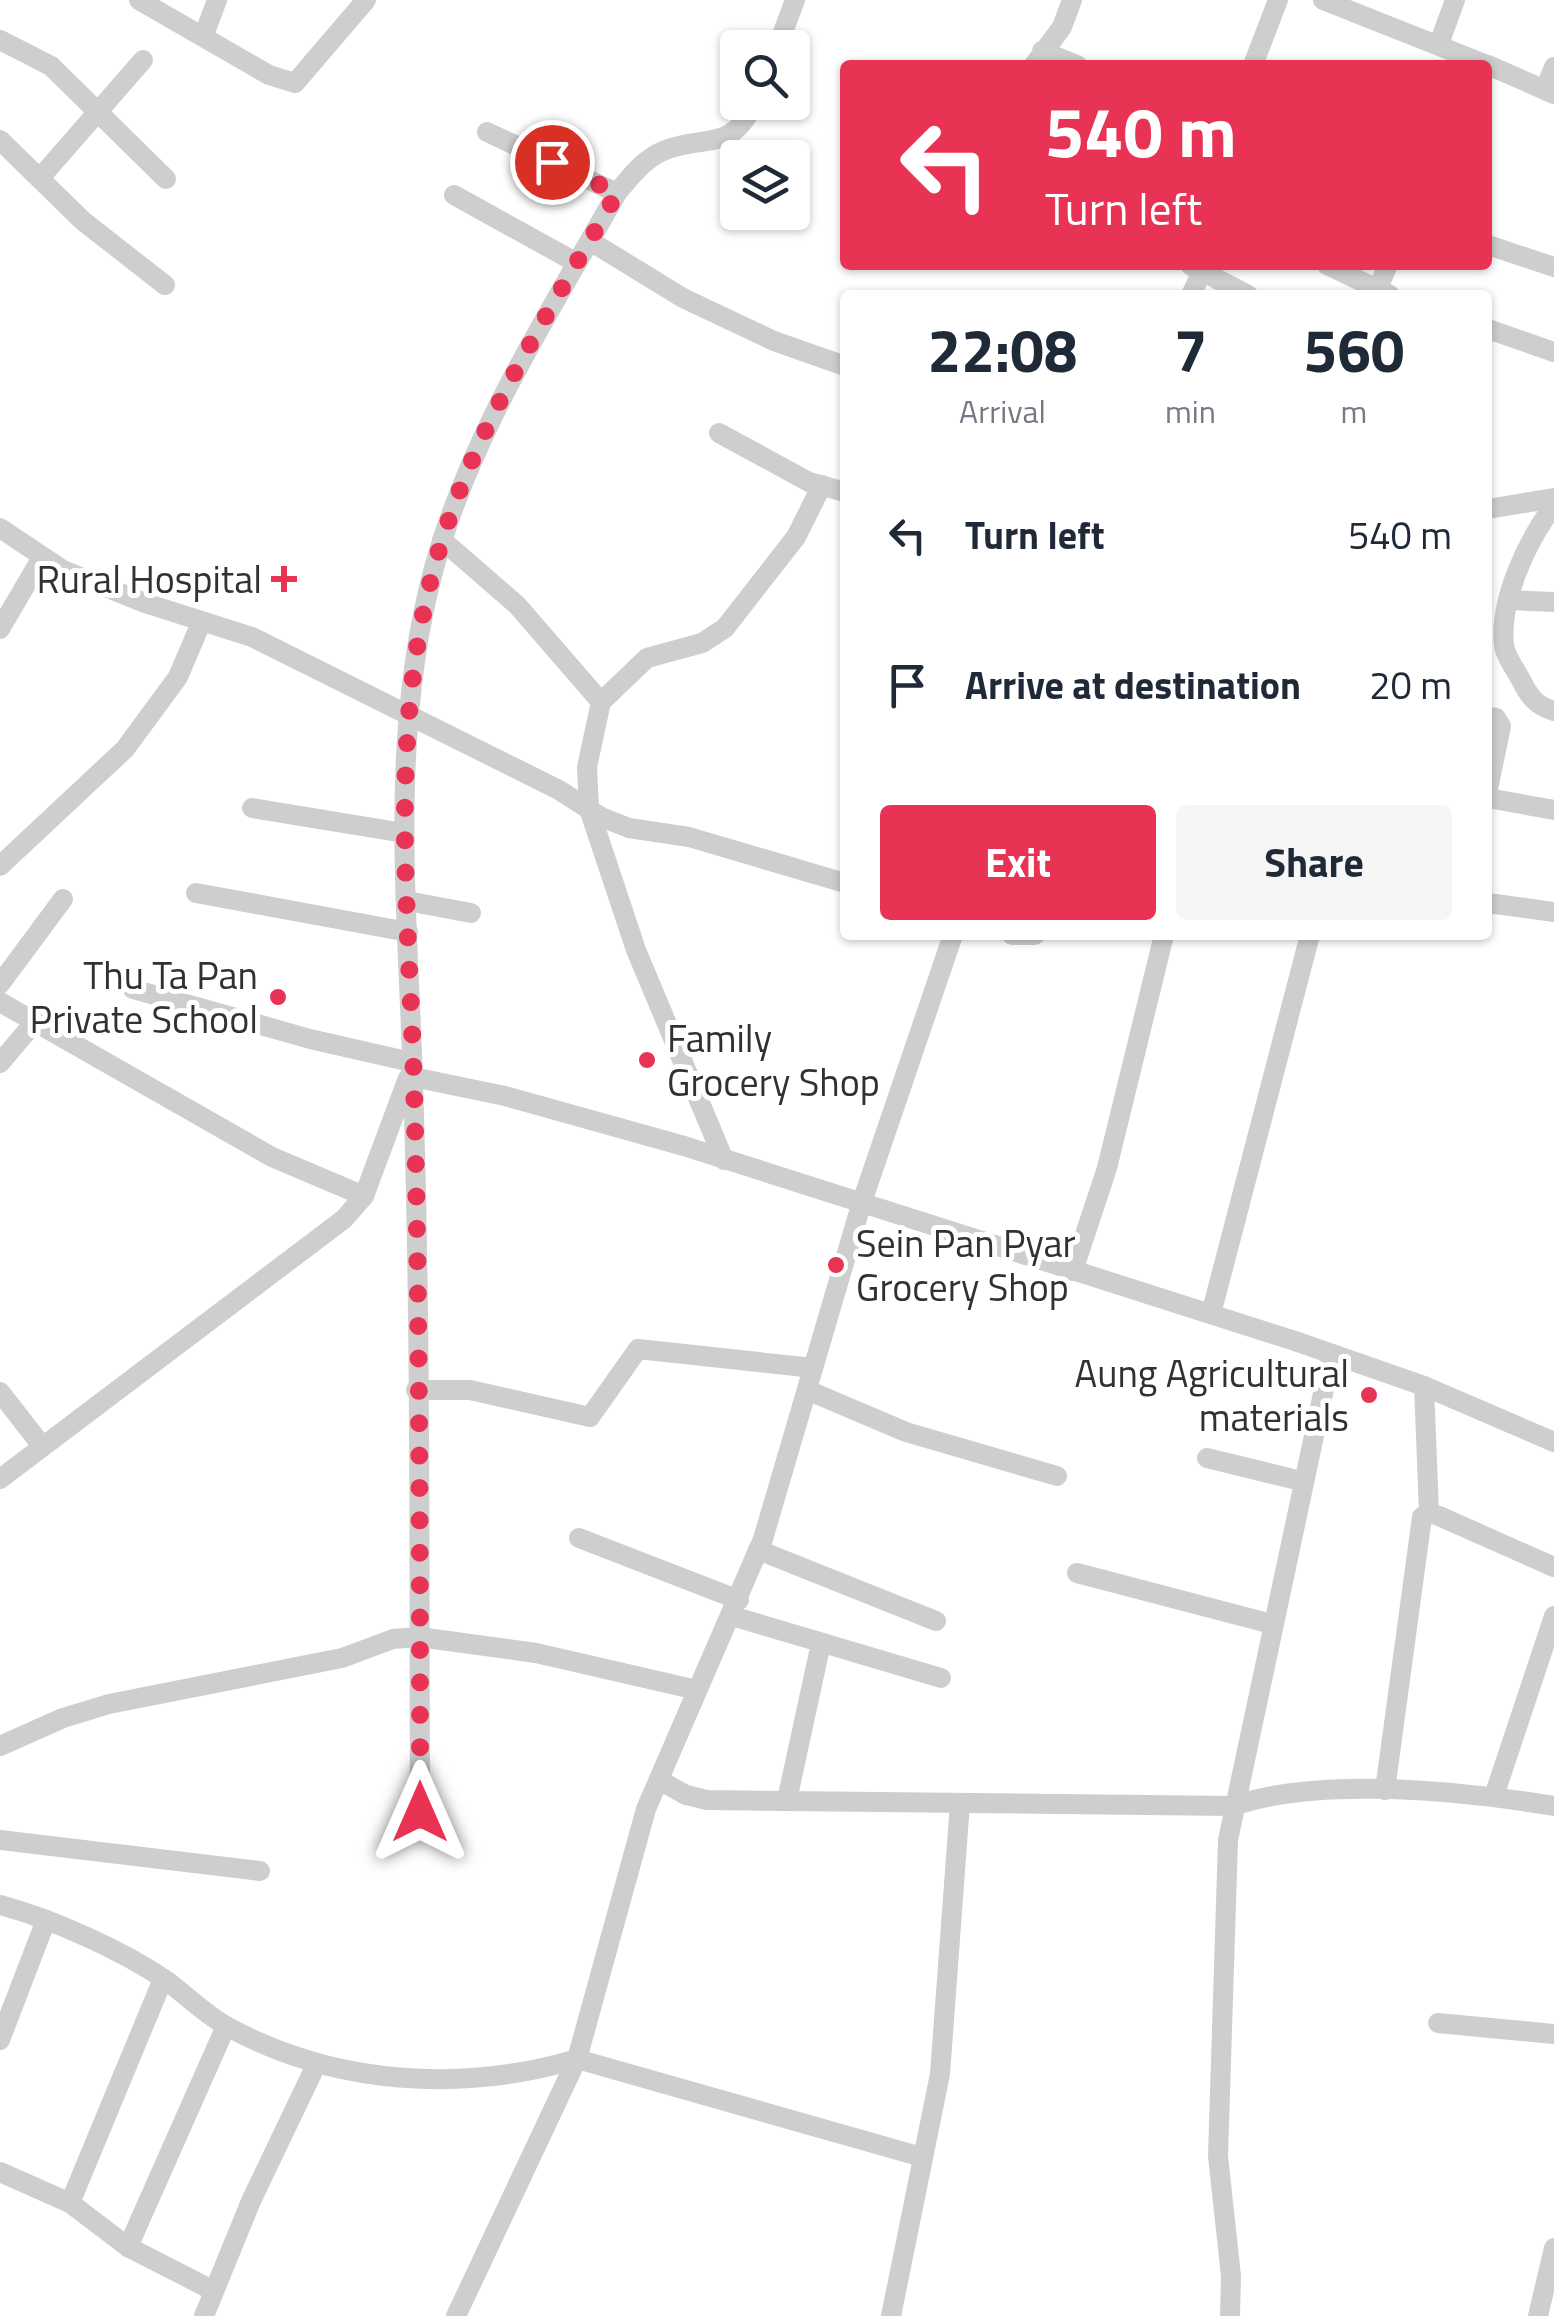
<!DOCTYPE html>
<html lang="en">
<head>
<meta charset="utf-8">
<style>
  :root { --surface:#fff; --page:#f6f6f7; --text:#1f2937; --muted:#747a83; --accent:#e83354 }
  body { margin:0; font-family:"Titillium Web",sans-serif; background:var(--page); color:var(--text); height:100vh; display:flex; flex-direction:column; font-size:38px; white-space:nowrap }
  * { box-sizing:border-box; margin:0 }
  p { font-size:32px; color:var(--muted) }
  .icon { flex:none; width:55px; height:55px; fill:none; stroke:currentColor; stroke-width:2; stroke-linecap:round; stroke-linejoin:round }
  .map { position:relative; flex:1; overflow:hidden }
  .details { position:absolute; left:840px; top:290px; width:652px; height:650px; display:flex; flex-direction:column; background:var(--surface); border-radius:10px; box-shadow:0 2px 8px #0004 }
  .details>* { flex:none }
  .banner { position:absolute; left:840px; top:60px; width:652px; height:210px; border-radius:10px; box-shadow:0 2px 8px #0004; background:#e83354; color:#fff; overflow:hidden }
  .controls { position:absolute; left:720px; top:30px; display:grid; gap:20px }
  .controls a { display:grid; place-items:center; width:90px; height:90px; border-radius:10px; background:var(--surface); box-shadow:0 2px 8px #0004; font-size:50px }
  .pin { position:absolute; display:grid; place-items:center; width:85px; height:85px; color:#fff; margin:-42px; border:5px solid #fff; border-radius:50%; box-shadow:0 2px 10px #0007 }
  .me { position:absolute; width:110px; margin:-55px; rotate:0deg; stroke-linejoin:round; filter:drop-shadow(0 0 8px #0008) }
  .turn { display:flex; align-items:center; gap:35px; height:210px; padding:0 40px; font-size:45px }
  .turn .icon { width:130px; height:130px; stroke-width:2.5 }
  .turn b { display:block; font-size:70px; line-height:85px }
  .eta { display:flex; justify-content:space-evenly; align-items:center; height:170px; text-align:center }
  .eta b { font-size:60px; font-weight:700; line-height:70px }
  .primary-button { display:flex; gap:20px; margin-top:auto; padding:20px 40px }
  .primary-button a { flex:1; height:115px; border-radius:10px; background:var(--accent); color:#fff; font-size:40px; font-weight:700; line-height:115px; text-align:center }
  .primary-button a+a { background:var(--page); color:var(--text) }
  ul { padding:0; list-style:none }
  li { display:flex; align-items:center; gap:30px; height:150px; padding:0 40px }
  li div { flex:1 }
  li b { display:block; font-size:38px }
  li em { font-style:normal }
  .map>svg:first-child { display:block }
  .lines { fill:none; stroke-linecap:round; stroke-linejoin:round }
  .minor { stroke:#cecece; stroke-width:20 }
  .route { stroke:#e83354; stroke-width:18; stroke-dasharray:0 32.4 }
  .poi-dot { fill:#e83354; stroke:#fff; stroke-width:4 }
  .labels { text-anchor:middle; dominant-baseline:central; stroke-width:10; stroke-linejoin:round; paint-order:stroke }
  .poi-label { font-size:38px; fill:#313131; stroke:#fff; text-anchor:end }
</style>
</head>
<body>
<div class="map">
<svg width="1554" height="2316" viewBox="0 0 1554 2316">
  <rect width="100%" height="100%" fill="#fff"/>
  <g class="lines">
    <g class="minor">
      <polyline points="139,0 269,75 295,83 366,0"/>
      <polyline points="1323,0 1487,65"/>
      <polyline points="204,35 217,0"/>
      <polyline points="0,40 51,66 166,179"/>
      <polyline points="1439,44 1455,0"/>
      <polyline points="777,48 795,0"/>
      <polyline points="1042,51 1077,65"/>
      <polyline points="1034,65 1062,27 1072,0"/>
      <polyline points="1253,65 1278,0"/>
      <polyline points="1488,65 1554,94"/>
      <polyline points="1545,90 1554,67"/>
      <polyline points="487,132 617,193"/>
      <polyline points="0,140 83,221 165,285"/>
      <polyline points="40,178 143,60"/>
      <polyline points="454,195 577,263"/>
      <polyline points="590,241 683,298 774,341 845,366"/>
      <polyline points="1488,245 1554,267"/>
      <polyline points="1190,265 1248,295"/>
      <polyline points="1327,265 1390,295"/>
      <polyline points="1377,290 1388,265"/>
      <polyline points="1191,295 1205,265"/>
      <polyline points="1488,329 1554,352"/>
      <polyline points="719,433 809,482 845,492"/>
      <path d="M1554,505c-26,35 -55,94 -50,140 1,11 12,25 17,35 8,16 15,26 33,31"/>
      <polyline points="1488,509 1554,498"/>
      <polyline points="0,528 63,570 145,603 252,637 559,790 601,817 629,828 689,837 845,883"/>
      <polyline points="442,540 517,605 601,702"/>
      <polyline points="1509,600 1554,602"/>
      <polyline points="0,629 41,559"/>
      <polyline points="1488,717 1496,718 1501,726 1488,789"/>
      <polyline points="1488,798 1554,810"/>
      <polyline points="252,808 404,833"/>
      <polyline points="0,866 125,749 178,677 201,623"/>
      <polyline points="196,893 408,932"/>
      <polyline points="407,901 471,913"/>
      <polyline points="1488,903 1554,912"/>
      <polyline points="1012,935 1035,935"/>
      <polyline points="0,984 63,899"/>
      <polyline points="133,989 310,1039 411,1062"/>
      <polyline points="0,1002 272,1157 364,1196"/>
      <polyline points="0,1063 33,1024"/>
      <polyline points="413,1077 505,1096 684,1146 1295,1341 1424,1386 1554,1442"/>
      <polyline points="724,1160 636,950 589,809 587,767 601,702 647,658 702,643 725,628 796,537 822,485"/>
      <polyline points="1073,1271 1107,1168 1164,935"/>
      <polyline points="1211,1314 1310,935"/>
      <polyline points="1424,1386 1429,1513"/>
      <polyline points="416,1390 470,1390 590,1417 638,1349 813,1368"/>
      <polyline points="807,1390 906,1432 1057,1476"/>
      <polyline points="0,1392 42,1446"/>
      <polyline points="1207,1458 1301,1481"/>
      <polyline points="0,1479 344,1219 364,1196 408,1078"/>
      <polyline points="579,1538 739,1600"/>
      <polyline points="758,1550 936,1621"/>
      <polyline points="1077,1573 1272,1624"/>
      <polyline points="732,1616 941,1678"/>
      <polyline points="0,1746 63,1718 109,1704 342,1658 393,1639 419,1637 536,1653 697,1690"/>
      <path d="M659,1780l27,15 21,5 526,6c88,-30 229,-15 321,0"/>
      <polyline points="1385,1790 1422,1517 1429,1513 1439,1516 1554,1567"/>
      <polyline points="1494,1796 1554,1616"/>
      <polyline points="787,1800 821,1643"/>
      <path d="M420,1812c-1,-243 1,-486 -7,-728 -5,-172 -25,-347 21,-516 37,-135 115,-254 183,-375 13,-16 27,-34 46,-42 42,-18 67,4 92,-49"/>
      <polyline points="0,1840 260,1871"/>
      <path d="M0,1905c52,14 122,45 167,76 20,15 39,34 61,46 107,58 234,66 349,32l345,98"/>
      <polyline points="1438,2023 1554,2034"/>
      <polyline points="0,2040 46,1920"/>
      <polyline points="0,2172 70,2203 128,2247 212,2290"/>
      <polyline points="70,2203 163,1979"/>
      <polyline points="128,2247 226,2026"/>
      <polyline points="204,2316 251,2201 316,2065"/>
      <polyline points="456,2316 577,2059 646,1809 763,1539 861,1205 953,935"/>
      <polyline points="891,2316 940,2074 960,1803"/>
      <polyline points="1230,2316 1231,2276 1218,2156 1228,1840 1331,1356"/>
      <polyline points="1538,2316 1554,2248"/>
    </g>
  </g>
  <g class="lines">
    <path class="route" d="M420,1812c0,-243 0,-486 -6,-728 -5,-173 -26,-347 20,-516 36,-135 115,-255 183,-375l-65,-31"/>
  </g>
  <g class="poi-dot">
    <path d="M279 564h10v10h10v10h-10v10h-10v-10h-10v-10h10z"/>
    <circle cx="278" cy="997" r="10"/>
    <circle cx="647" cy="1060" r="10"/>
    <circle cx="836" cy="1265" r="10"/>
    <circle cx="1369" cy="1395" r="10"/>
  </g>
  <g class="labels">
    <g class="poi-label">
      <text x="262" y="579">Rural Hospital</text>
      <text x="258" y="975">Thu Ta Pan<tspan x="258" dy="44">Private School</tspan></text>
      <text x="667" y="1038" text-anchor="start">Family<tspan x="667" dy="44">Grocery Shop</tspan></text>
      <text x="856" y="1243" text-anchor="start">Sein Pan Pyar<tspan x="856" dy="44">Grocery Shop</tspan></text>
      <text x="1349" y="1373">Aung Agricultural<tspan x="1349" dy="44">materials</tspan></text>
    </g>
  </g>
</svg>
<div class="controls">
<a><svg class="icon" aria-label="search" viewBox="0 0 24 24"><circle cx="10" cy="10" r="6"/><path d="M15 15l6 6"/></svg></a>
<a><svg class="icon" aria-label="layers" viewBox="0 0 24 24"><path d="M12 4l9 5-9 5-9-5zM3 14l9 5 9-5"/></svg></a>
</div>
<div class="pin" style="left:552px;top:162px;background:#d93025"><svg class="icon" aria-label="arrive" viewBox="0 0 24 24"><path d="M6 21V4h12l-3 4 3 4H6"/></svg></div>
<svg class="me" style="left:420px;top:1812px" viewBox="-20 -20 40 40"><path d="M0-17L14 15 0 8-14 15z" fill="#e83354" stroke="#fff" stroke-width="4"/></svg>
<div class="banner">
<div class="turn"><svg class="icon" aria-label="left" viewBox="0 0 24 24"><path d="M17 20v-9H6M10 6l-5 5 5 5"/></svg><div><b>540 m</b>Turn left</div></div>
</div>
<section class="details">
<div class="eta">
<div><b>22:08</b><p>Arrival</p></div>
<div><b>7</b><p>min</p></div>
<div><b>560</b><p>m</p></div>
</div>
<ul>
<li><svg class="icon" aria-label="left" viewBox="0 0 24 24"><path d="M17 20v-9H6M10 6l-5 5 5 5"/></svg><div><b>Turn left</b></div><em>540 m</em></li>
<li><svg class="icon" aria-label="arrive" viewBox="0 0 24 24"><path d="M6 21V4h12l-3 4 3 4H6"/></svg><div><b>Arrive at destination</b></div><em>20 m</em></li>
</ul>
<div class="primary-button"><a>Exit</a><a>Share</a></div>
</section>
</div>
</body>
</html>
